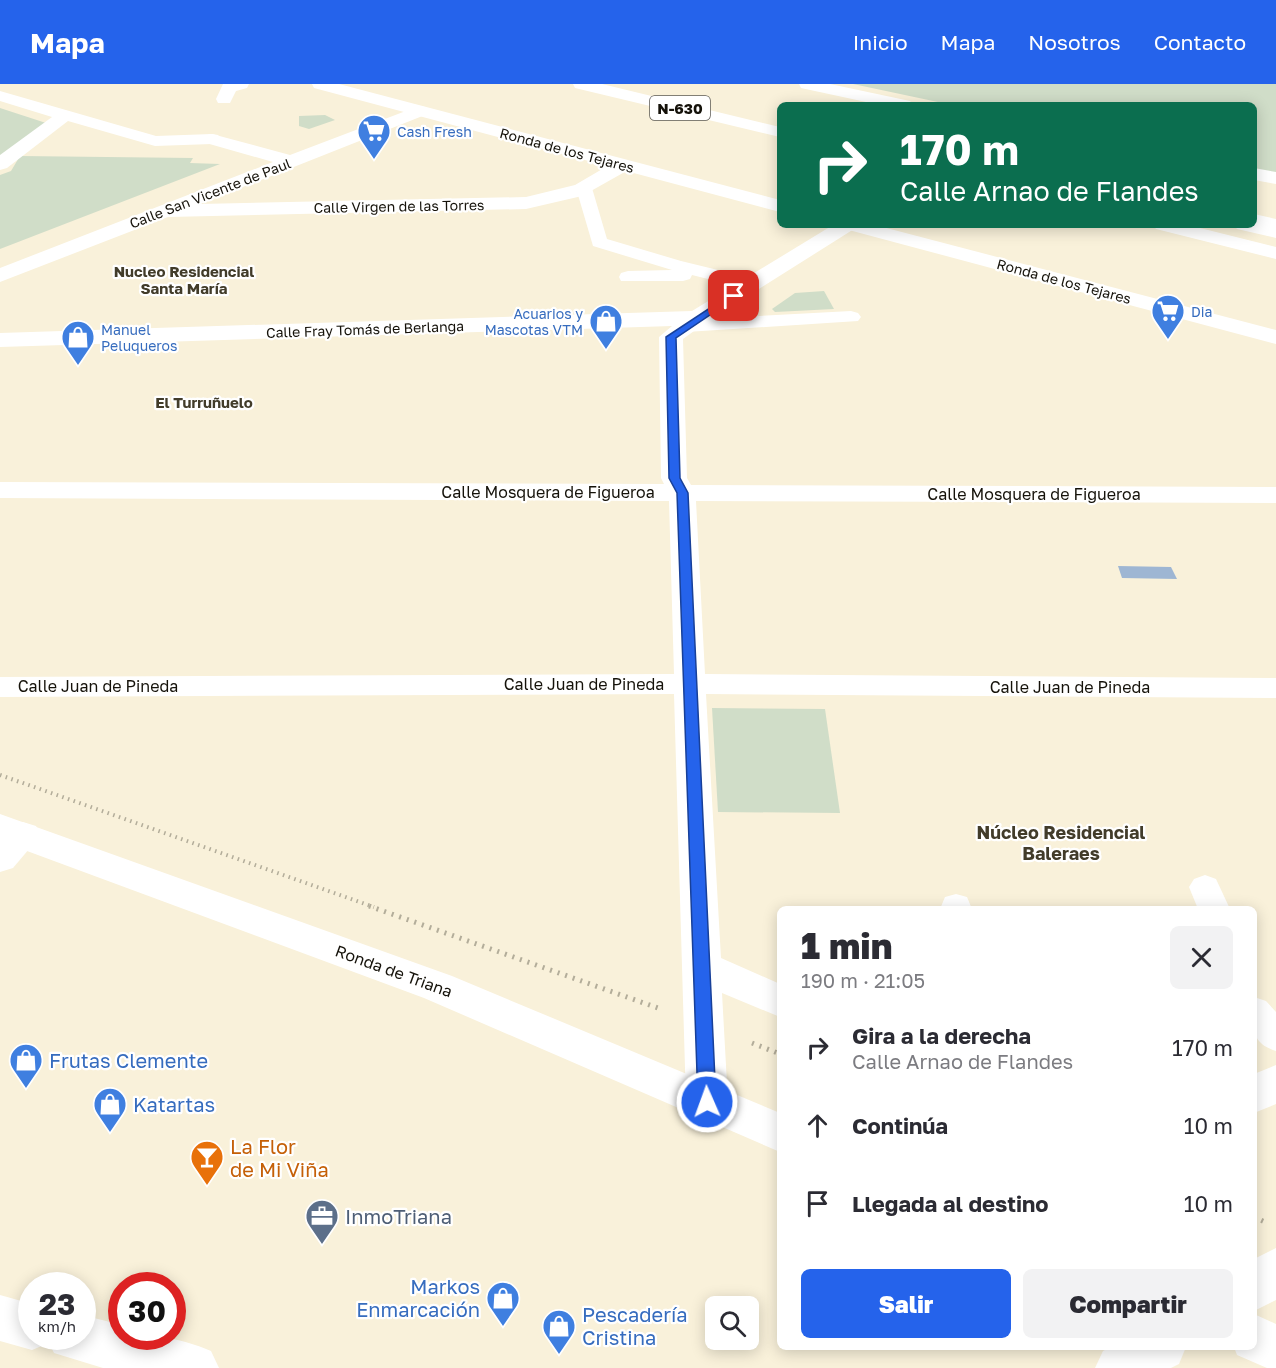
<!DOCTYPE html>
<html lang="es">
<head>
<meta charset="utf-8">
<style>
  :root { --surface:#fff; --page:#f2f2f3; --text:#2b2b33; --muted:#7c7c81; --accent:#2563eb }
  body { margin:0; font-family:"Golos Text",sans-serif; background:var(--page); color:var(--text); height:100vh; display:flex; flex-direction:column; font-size:22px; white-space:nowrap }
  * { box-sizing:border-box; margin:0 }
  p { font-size:20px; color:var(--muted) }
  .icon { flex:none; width:33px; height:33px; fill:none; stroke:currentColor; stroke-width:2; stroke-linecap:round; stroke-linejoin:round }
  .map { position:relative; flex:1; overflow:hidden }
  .side { position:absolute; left:777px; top:822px; width:480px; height:444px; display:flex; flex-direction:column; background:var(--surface); border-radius:9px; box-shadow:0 3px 15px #0003 }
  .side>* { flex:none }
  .guide { position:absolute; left:777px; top:18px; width:480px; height:126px; border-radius:9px; box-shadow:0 3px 15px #0003; background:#0b6e4f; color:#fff; overflow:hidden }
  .tools { position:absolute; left:705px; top:1212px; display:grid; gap:12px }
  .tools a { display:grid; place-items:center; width:54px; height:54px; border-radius:9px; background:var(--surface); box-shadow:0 3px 15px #0003; font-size:30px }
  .speed { position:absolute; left:18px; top:1188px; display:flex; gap:12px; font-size:30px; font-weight:700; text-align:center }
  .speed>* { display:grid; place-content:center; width:78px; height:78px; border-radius:50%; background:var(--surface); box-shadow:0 3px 15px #0003; line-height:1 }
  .speed small { font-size:15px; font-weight:400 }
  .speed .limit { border:9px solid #d22; background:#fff; color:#111 }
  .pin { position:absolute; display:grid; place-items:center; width:51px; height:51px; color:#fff; margin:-26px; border-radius:12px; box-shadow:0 3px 9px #0006 }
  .me { position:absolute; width:66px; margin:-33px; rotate:358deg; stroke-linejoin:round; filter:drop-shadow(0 0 4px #0008) }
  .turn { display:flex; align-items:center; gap:21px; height:126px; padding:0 24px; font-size:27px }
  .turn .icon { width:78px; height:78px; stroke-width:2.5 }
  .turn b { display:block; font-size:42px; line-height:51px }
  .round { display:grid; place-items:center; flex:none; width:63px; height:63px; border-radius:9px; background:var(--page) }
  .summary { display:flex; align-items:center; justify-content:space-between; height:102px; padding:0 24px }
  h1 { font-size:36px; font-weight:800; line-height:45px }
  .button { display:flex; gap:12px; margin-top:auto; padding:12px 24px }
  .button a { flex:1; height:69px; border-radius:9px; background:var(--accent); color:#fff; font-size:24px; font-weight:800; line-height:69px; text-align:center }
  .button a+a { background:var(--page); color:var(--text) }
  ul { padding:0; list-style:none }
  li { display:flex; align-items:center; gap:18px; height:78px; padding:0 24px }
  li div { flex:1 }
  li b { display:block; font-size:22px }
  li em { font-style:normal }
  header { display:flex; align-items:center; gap:36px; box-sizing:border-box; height:84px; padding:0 30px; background:var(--accent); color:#fff }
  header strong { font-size:28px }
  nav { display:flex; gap:33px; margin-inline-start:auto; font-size:21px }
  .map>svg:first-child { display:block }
  .green { fill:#d0ddc8 }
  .water { fill:#9eb6d3 }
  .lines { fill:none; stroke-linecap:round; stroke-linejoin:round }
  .path-far1 { stroke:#b3ad9a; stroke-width:4; stroke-dasharray:1.5 4.5; stroke-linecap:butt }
  .path { stroke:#b3ad9a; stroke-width:5; stroke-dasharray:2 6; stroke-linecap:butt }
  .service { fill:#fff; fill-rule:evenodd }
  .pedestrian { fill:#fff; fill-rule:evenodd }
  .minor { fill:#fff; fill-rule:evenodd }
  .tertiary { fill:#fff; fill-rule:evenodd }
  .primary { fill:#fff; fill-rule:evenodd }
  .trunk { fill:#fff; fill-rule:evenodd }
  .route { fill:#2563eb; stroke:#184099; stroke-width:1.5 }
  .labels { text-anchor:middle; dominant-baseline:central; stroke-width:4.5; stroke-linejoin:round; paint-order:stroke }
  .far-shop-label { font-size:14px; fill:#366cbe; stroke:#fff; text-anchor:start }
  .far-street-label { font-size:14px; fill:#15120a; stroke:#fff }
  .shield { fill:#fff; stroke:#5b5954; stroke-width:1.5 }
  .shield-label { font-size:15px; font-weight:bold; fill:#15120a }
  .far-neighbourhood-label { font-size:15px; font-weight:bold; fill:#423c2a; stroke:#fff }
  .street-label { font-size:16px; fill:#15120a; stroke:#fff }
  .neighbourhood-label { font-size:18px; font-weight:bold; fill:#423c2a; stroke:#fff }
  .near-shop-label { font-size:20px; fill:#366cbe; stroke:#fff; text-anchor:start }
  .near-food-label { font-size:20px; fill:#c56008; stroke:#fff; text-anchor:start }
  .near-service-label { font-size:20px; fill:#4e5e75; stroke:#fff; text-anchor:start }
</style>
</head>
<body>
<header>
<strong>Mapa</strong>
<nav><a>Inicio</a><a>Mapa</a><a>Nosotros</a><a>Contacto</a></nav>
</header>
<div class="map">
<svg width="1276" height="1284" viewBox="0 0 1276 1284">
  <rect width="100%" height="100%" fill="#f9f1da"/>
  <g class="green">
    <polygon points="853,0 1276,0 1276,90 1254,86 1254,21 952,21"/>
    <polygon points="0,24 46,39 0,74"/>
    <polygon points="325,31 335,36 309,45 299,42 299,32"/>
    <polygon points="20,72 193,74 190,79 220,80 0,165 0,91 11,87"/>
    <polygon points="824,207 834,225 775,228 772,225 795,209"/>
    <polygon points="712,624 825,625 840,729 718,728"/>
  </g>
  <polygon class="water" points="1118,482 1171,483 1177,495 1122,494"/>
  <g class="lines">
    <polyline class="path-far1" points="0,691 374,823"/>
    <g class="path">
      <polyline points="369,822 658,924"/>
      <polyline points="752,959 780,970"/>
      <polyline points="1254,1133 1267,1139"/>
    </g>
    <g class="service">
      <polygon points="584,99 592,104 607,155 681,177 759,196 761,200 759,204 752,206 692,191 690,195 683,197 621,197 619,193 621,189 628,187 672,186 593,162 576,104"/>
      <polygon points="851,227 858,229 861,233 858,237 686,248 679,246 676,242 679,238 686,236"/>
      <polygon points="1205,791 1216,795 1230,825 1198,825 1189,803 1194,795"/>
      <polygon points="956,810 967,813 972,825 940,825 945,813"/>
      <path d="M1254,913l12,4 10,11v39c-29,-9 -22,-28 -22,-54z"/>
    </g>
    <polygon class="pedestrian" points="0,7 156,52 212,50 218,51 221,55 218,59 212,60 155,62 68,37 7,84 0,86 0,71 52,33 0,17"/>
    <g class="minor">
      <polygon points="223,0 249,0 247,4 236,7 230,19 218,19 216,15"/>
      <polygon points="799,0 830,0 910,17 913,21 880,21 801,4"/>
      <polygon points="419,22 425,23 428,27 425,31 200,120 526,113 575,101 616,77 630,77 632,81 630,85 582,112 526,125 168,133 0,198 0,184 273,78 206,59 203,55 206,51 212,50 290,71"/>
      <polygon points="1254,84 1276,88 1276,100 1254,96"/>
      <polygon points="833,141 857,141 854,145 705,239 683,255 687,394 691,401 1276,403 1276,419 696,417 705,590 1276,594 1276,614 706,610 721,874 780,900 780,933 722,909 728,1018 722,1031 707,1036 692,1031 686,1018 674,610 0,613 0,593 674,590 669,417 0,414 0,398 664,400 661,394 659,253 672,242 0,263 0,249 692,227"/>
      <polygon points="23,738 36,742 41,751 13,784 0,788 0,753 10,742"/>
      <polygon points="1276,981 1276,1020 1254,1029 1254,990"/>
      <polygon points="1276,1164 1276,1216 1254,1227 1254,1175"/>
      <path d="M0,1211l32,9v32h50v-21l40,10v11c35,0 56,1 89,15l8,17h-116l-49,-15 -5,-10 -17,7 -32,-9z"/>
      <polygon points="1110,1263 1186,1263 1179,1280 1171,1284 1095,1284 1103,1267"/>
    </g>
    <g class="tertiary">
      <polygon points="312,0 339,0 780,116 780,128 314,4"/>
      <polygon points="842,141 875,141 1276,246 1276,260 845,145"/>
    </g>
    <g class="primary">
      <polygon points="1254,137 1276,142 1276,154 1237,145 1234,141 1254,141"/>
      <polygon points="0,730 452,892 780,1029 780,1068 424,914 0,757"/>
      <polygon points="1254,1230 1276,1240 1276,1284 1267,1284 1237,1271 1234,1263 1254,1263"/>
    </g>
    <g class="trunk">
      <polygon points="573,0 602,0 780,43 780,53 575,4"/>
      <polygon points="1254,130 1276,135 1276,147 1250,141 1254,141"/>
      <polygon points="1153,141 1188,141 1276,163 1276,175 1156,145"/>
    </g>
  </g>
  <polygon class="route" points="731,210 738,212 676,254 680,394 688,409 716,1018 713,1023 707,1025 701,1023 698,1018 677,409 669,394 666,253"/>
  <defs>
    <symbol id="supermarket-pin" viewBox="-11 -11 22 30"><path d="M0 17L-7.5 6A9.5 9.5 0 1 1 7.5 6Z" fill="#3f7fe0" stroke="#fff"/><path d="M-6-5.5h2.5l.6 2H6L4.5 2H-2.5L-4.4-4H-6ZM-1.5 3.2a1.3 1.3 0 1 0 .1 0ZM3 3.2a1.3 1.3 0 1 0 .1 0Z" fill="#fff"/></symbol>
    <symbol id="shop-pin" viewBox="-11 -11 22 30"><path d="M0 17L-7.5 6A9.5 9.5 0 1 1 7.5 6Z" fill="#3f7fe0" stroke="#fff"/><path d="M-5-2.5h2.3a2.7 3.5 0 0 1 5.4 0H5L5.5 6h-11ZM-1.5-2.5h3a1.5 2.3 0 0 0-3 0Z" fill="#fff"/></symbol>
    <symbol id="bar-pin" viewBox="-11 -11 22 30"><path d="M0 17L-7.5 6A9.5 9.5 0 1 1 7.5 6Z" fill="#e8710a" stroke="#fff"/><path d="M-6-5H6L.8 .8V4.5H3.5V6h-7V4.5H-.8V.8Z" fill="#fff"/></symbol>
    <symbol id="office-pin" viewBox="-11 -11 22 30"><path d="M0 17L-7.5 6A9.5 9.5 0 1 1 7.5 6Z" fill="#5c6f8a" stroke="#fff"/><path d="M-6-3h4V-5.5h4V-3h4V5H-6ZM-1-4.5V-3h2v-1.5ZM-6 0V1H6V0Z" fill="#fff"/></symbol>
  </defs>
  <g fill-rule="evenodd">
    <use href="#supermarket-pin" x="355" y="28" width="38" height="52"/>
    <use href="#supermarket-pin" x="1149" y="208" width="38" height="52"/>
    <use href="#shop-pin" x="587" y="218" width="38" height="52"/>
    <use href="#shop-pin" x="59" y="234" width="38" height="52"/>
    <use href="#shop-pin" x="7" y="957" width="38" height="52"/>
    <use href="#shop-pin" x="91" y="1001" width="38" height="52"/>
    <use href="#bar-pin" x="188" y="1054" width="38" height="52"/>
    <use href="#office-pin" x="303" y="1113" width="38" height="52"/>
    <use href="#shop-pin" x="484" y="1195" width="38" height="52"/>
    <use href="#shop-pin" x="540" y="1223" width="38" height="52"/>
  </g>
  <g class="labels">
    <g class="far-shop-label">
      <text x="397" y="47">Cash Fresh</text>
      <text x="1191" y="227">Dia</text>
      <text x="583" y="229" text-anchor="end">Acuarios y<tspan x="583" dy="16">Mascotas VTM</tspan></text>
      <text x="101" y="245">Manuel<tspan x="101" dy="16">Peluqueros</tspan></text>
    </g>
    <g class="far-street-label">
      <text transform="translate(567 66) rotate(15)">Ronda de los Tejares</text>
      <text transform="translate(210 109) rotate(-21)">Calle San Vicente de Paul</text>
      <text transform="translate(399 122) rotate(-1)">Calle Virgen de las Torres</text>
      <text transform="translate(1064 197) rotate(15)">Ronda de los Tejares</text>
      <text transform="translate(365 245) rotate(-2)">Calle Fray Tomás de Berlanga</text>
    </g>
    <rect class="shield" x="650" y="12" width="60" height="24" rx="4.5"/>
    <g class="shield-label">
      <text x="680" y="24">N-630</text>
    </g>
    <g class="far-neighbourhood-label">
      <text x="184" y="187">Nucleo Residencial<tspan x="184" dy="17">Santa María</tspan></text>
      <text x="204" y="318">El Turruñuelo</text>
    </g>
    <g class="street-label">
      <text x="548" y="408">Calle Mosquera de Figueroa</text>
      <text x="1034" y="410">Calle Mosquera de Figueroa</text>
      <text x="584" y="600">Calle Juan de Pineda</text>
      <text x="98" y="602">Calle Juan de Pineda</text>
      <text x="1070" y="603">Calle Juan de Pineda</text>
      <text transform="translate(394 887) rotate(20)">Ronda de Triana</text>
    </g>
    <g class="neighbourhood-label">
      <text x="1061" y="748">Núcleo Residencial<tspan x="1061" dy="21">Baleraes</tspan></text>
    </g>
    <g class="near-shop-label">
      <text x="49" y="976">Frutas Clemente</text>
      <text x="133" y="1020">Katartas</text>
      <text x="480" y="1202" text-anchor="end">Markos<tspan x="480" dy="23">Enmarcación</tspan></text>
      <text x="582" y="1230">Pescadería<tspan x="582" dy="23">Cristina</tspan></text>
    </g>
    <g class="near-food-label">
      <text x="230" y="1062">La Flor<tspan x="230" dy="23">de Mi Viña</tspan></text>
    </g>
    <g class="near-service-label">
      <text x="345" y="1132">InmoTriana</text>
    </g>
  </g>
</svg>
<div class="tools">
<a><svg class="icon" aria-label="search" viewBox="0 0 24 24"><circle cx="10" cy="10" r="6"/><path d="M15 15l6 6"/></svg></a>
</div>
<div class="speed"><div>23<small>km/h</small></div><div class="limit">30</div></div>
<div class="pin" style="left:734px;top:212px;background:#d93025"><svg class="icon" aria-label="arrive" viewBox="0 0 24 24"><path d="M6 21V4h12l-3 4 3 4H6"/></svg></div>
<svg class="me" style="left:707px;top:1018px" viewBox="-20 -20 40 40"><circle r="17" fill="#2563eb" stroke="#fff" stroke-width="3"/><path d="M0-11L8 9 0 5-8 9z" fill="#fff"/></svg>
<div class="guide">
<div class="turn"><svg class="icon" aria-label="right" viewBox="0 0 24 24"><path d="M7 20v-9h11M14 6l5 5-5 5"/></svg><div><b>170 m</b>Calle Arnao de Flandes</div></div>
</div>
<section class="side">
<div class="summary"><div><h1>1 min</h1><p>190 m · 21:05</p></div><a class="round"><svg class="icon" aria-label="close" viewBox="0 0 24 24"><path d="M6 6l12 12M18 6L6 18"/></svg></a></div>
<ul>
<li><svg class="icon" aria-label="right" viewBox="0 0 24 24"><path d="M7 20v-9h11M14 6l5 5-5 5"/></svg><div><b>Gira a la derecha</b><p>Calle Arnao de Flandes</p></div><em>170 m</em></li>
<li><svg class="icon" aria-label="ahead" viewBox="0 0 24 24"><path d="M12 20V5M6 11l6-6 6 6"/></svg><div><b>Continúa</b></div><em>10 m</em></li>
<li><svg class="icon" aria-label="arrive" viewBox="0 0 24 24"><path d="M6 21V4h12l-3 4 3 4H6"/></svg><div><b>Llegada al destino</b></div><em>10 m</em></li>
</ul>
<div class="button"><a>Salir</a><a>Compartir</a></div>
</section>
</div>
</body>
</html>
